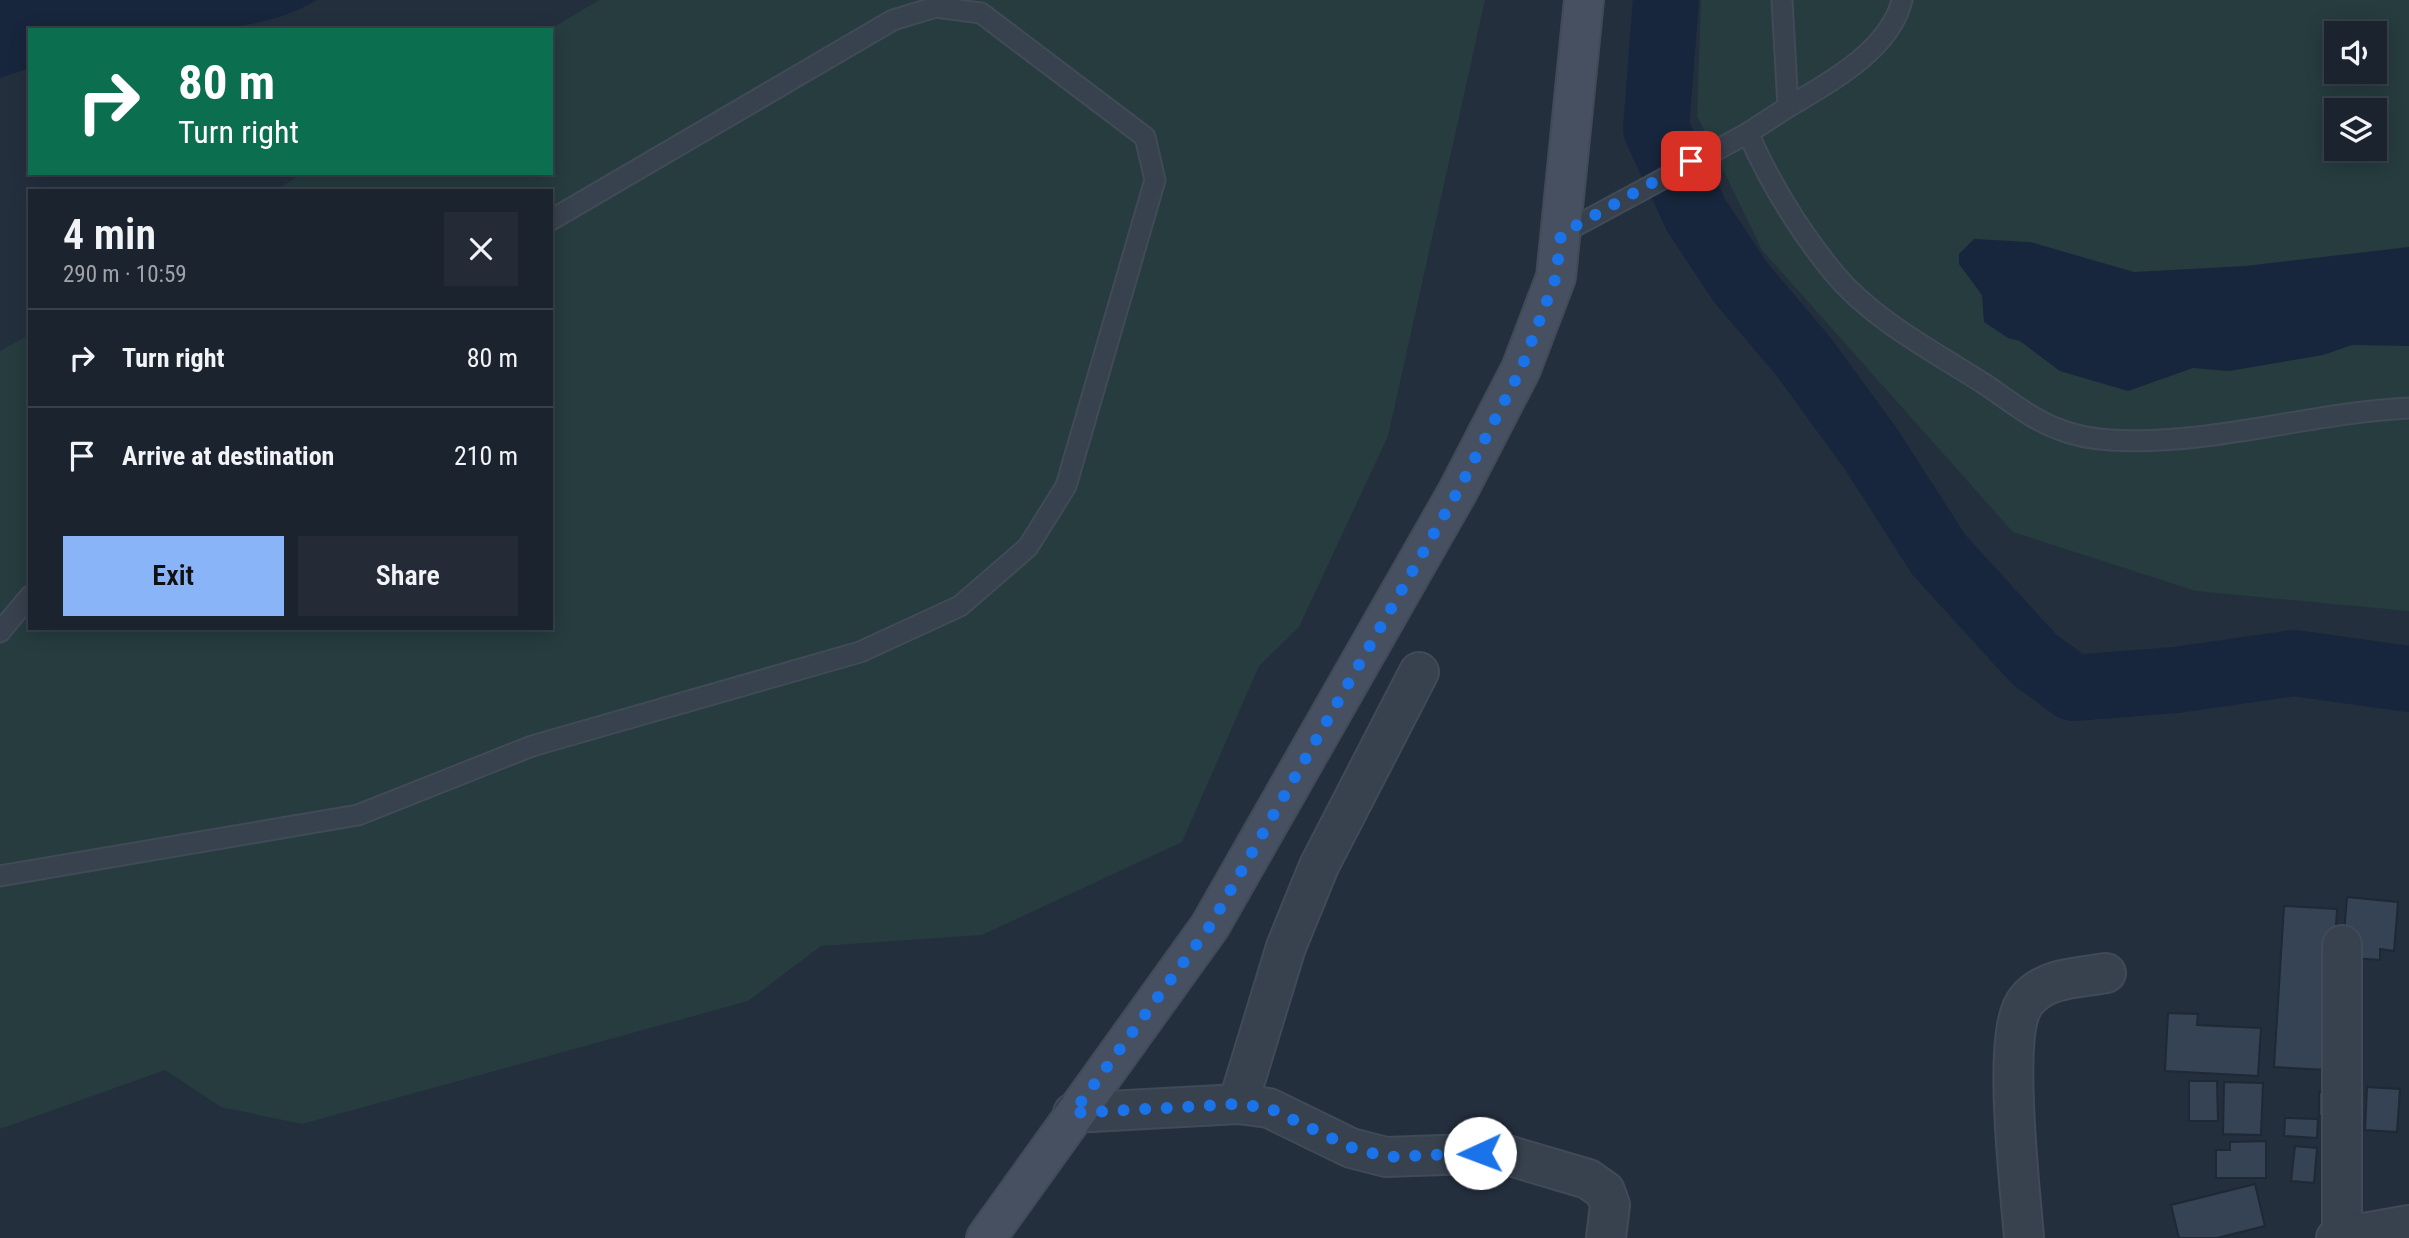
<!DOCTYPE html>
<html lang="en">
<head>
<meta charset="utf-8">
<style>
  :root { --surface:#1b232e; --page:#242b36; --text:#f1f3f6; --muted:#a0a4aa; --line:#39404a; --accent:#8ab4f8 }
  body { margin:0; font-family:"Roboto Condensed",sans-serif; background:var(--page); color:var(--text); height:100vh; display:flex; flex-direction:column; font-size:26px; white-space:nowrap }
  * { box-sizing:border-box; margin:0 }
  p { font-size:23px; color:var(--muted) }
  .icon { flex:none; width:38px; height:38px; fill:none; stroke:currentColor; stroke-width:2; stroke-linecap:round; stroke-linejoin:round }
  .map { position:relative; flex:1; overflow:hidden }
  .details { position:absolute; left:28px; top:189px; width:525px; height:441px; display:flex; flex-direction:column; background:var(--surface); border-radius:0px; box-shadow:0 4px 18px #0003,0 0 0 2px var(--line) }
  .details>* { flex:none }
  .top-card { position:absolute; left:28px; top:28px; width:525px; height:147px; border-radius:0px; box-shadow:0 4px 18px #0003,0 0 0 2px var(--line); background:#0b6e4f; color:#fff; overflow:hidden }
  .buttons { position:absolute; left:2324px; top:21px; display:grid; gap:14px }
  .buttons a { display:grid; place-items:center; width:63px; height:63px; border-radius:0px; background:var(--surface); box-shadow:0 4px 18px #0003,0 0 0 2px var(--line); font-size:35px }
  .pin { position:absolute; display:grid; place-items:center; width:60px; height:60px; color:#fff; margin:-30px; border-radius:14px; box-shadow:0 4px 10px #0006 }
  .me { position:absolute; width:77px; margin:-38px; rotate:268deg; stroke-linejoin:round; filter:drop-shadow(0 0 5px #0008) }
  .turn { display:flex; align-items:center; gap:24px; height:147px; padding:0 35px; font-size:32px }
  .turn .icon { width:91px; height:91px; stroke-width:2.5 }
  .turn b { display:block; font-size:49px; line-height:60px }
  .round { display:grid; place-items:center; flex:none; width:74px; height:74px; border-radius:0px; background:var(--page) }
  .headline { display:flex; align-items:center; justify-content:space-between; height:119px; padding:0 35px }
  h1 { font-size:42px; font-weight:600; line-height:52px }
  .primary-button { display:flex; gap:14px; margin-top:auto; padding:14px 35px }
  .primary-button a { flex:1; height:80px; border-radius:0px; background:var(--accent); color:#111; font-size:28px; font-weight:600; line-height:80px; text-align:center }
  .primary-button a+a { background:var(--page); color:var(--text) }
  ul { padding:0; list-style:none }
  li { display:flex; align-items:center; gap:21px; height:98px; padding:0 35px; border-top:2px solid var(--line) }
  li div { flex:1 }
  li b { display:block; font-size:26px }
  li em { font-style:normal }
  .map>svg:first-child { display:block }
  .green { fill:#263c3f; fill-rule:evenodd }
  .water { fill:#17263c }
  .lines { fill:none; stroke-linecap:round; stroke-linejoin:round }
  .river { stroke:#17263c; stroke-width:66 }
  .building { fill:#364354; stroke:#1f2835; stroke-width:2 }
  .lane-casing { stroke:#414a57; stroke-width:23 }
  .street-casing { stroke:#414a57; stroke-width:42 }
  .secondary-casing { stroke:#414a57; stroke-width:42 }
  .lane { stroke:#38414e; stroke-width:19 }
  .street { stroke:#38414e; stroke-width:38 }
  .secondary { stroke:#465061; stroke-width:38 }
  .route { stroke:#1a73e8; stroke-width:12; stroke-dasharray:0 21.6 }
</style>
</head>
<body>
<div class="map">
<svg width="2409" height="1238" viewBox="0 0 2409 1238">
  <rect width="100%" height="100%" fill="#242f3e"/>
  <g class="green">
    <polygon points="599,0 1485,0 1388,436 1299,627 1259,666 1182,842 982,935 821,946 748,1001 302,1124 221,1107 165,1070 0,1129 0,351 30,334 30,628 551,628 551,191 274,191 304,173 551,173 551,30 549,30"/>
    <path d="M1701,0h708v611l-213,-20 -183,-59 -251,-282 -65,-134zM2336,33h39v39h-39zM2336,110h39v39h-39z"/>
  </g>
  <g class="water">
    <path d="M0,0h317c-75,45 -201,30 -287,30v38l-30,10z"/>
    <polygon points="1974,239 2030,242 2134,272 2246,266 2409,247 2409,346 2352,345 2323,355 2229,371 2193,368 2128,391 2060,371 2020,341 2008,338 1984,322 1982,295 1959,264 1959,254"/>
  </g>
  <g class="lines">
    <polyline class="river" points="1666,0 1656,129 1696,215 1741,283 1803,356 1871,449 1939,555 2034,659 2073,688 2176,680 2294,663 2409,679"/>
  </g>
  <g class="building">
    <polygon points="2347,897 2398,902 2394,951 2380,949 2380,960 2352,958 2343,946"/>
    <polygon points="2284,906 2337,909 2327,1070 2274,1067"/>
    <polygon points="2168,1013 2198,1014 2197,1025 2261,1028 2258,1076 2165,1071"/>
    <polygon points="2189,1081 2217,1081 2218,1121 2189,1121"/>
    <polygon points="2224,1082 2263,1083 2261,1135 2223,1134"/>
    <polygon points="2367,1087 2400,1089 2397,1132 2365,1130"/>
    <polygon points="2319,1092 2340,1093 2340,1117 2319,1116"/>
    <polygon points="2285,1118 2318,1119 2317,1138 2284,1136"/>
    <polygon points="2266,1141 2266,1178 2216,1178 2216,1150 2230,1150 2230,1142"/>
    <polygon points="2295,1146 2317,1148 2314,1183 2291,1181"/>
    <polygon points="2255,1184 2265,1226 2217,1238 2179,1238 2171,1205"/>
  </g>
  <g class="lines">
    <defs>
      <g id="lane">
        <path d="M1788,107c41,-24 102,-57 114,-107"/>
        <path d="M1748,133c22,50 50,96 85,139 39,48 102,80 153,113 22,15 47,35 72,44 15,6 36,10 52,11 101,6 198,-27 299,-32"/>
        <polyline points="1561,234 1748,133 1788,107 1782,0"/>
        <polyline points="0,632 30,596"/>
        <polyline points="0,876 358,815 532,746 860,652 960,606 1028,547 1066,486 1155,180 1145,137 981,13 936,7 893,20 551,220"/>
      </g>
      <g id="street">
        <polyline points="1238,1104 1286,947 1319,866 1419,672"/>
        <polyline points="1073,1113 1238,1104 1269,1108 1351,1148 1386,1157 1500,1153 1588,1179 1605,1191 1610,1205 1606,1238"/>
        <polyline points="2342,1237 2342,945"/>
        <path d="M2024,1238c-3,-44 -24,-208 3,-238 19,-23 52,-22 79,-27"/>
        <polyline points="2336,1238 2409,1225"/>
      </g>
      <polyline id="secondary" points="986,1238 1210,926 1458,491 1521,369 1556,277 1584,0"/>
    </defs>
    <use href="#lane" class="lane-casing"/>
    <use href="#street" class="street-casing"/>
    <use href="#secondary" class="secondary-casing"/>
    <use href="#lane" class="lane"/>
    <use href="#street" class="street"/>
    <use href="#secondary" class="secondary"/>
  </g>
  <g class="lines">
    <polyline class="route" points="1480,1153 1386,1157 1350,1147 1269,1108 1238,1104 1073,1113 1210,926 1458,491 1521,369 1556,277 1561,234 1691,161"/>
  </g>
</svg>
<div class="buttons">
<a><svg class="icon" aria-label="sound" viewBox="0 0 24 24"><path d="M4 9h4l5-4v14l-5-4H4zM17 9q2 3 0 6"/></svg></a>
<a><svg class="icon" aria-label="layers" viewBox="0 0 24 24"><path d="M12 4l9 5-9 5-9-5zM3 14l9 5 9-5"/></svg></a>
</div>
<div class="pin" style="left:1691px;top:161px;background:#d93025"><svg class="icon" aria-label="arrive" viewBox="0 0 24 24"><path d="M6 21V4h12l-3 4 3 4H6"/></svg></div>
<svg class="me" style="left:1480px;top:1153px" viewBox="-20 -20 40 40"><circle r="19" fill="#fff"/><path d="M0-13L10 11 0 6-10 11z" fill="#1a73e8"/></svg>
<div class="top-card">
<div class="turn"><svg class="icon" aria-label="right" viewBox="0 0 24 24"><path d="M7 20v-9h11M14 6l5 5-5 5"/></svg><div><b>80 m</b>Turn right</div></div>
</div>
<section class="details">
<div class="headline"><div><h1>4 min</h1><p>290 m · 10:59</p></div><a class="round"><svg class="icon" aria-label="close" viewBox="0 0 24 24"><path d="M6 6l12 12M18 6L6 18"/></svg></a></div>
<ul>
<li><svg class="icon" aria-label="right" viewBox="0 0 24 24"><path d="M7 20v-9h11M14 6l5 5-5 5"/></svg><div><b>Turn right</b></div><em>80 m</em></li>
<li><svg class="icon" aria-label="arrive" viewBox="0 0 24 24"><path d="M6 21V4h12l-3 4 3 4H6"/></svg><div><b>Arrive at destination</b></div><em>210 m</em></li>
</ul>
<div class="primary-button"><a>Exit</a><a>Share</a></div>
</section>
</div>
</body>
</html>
